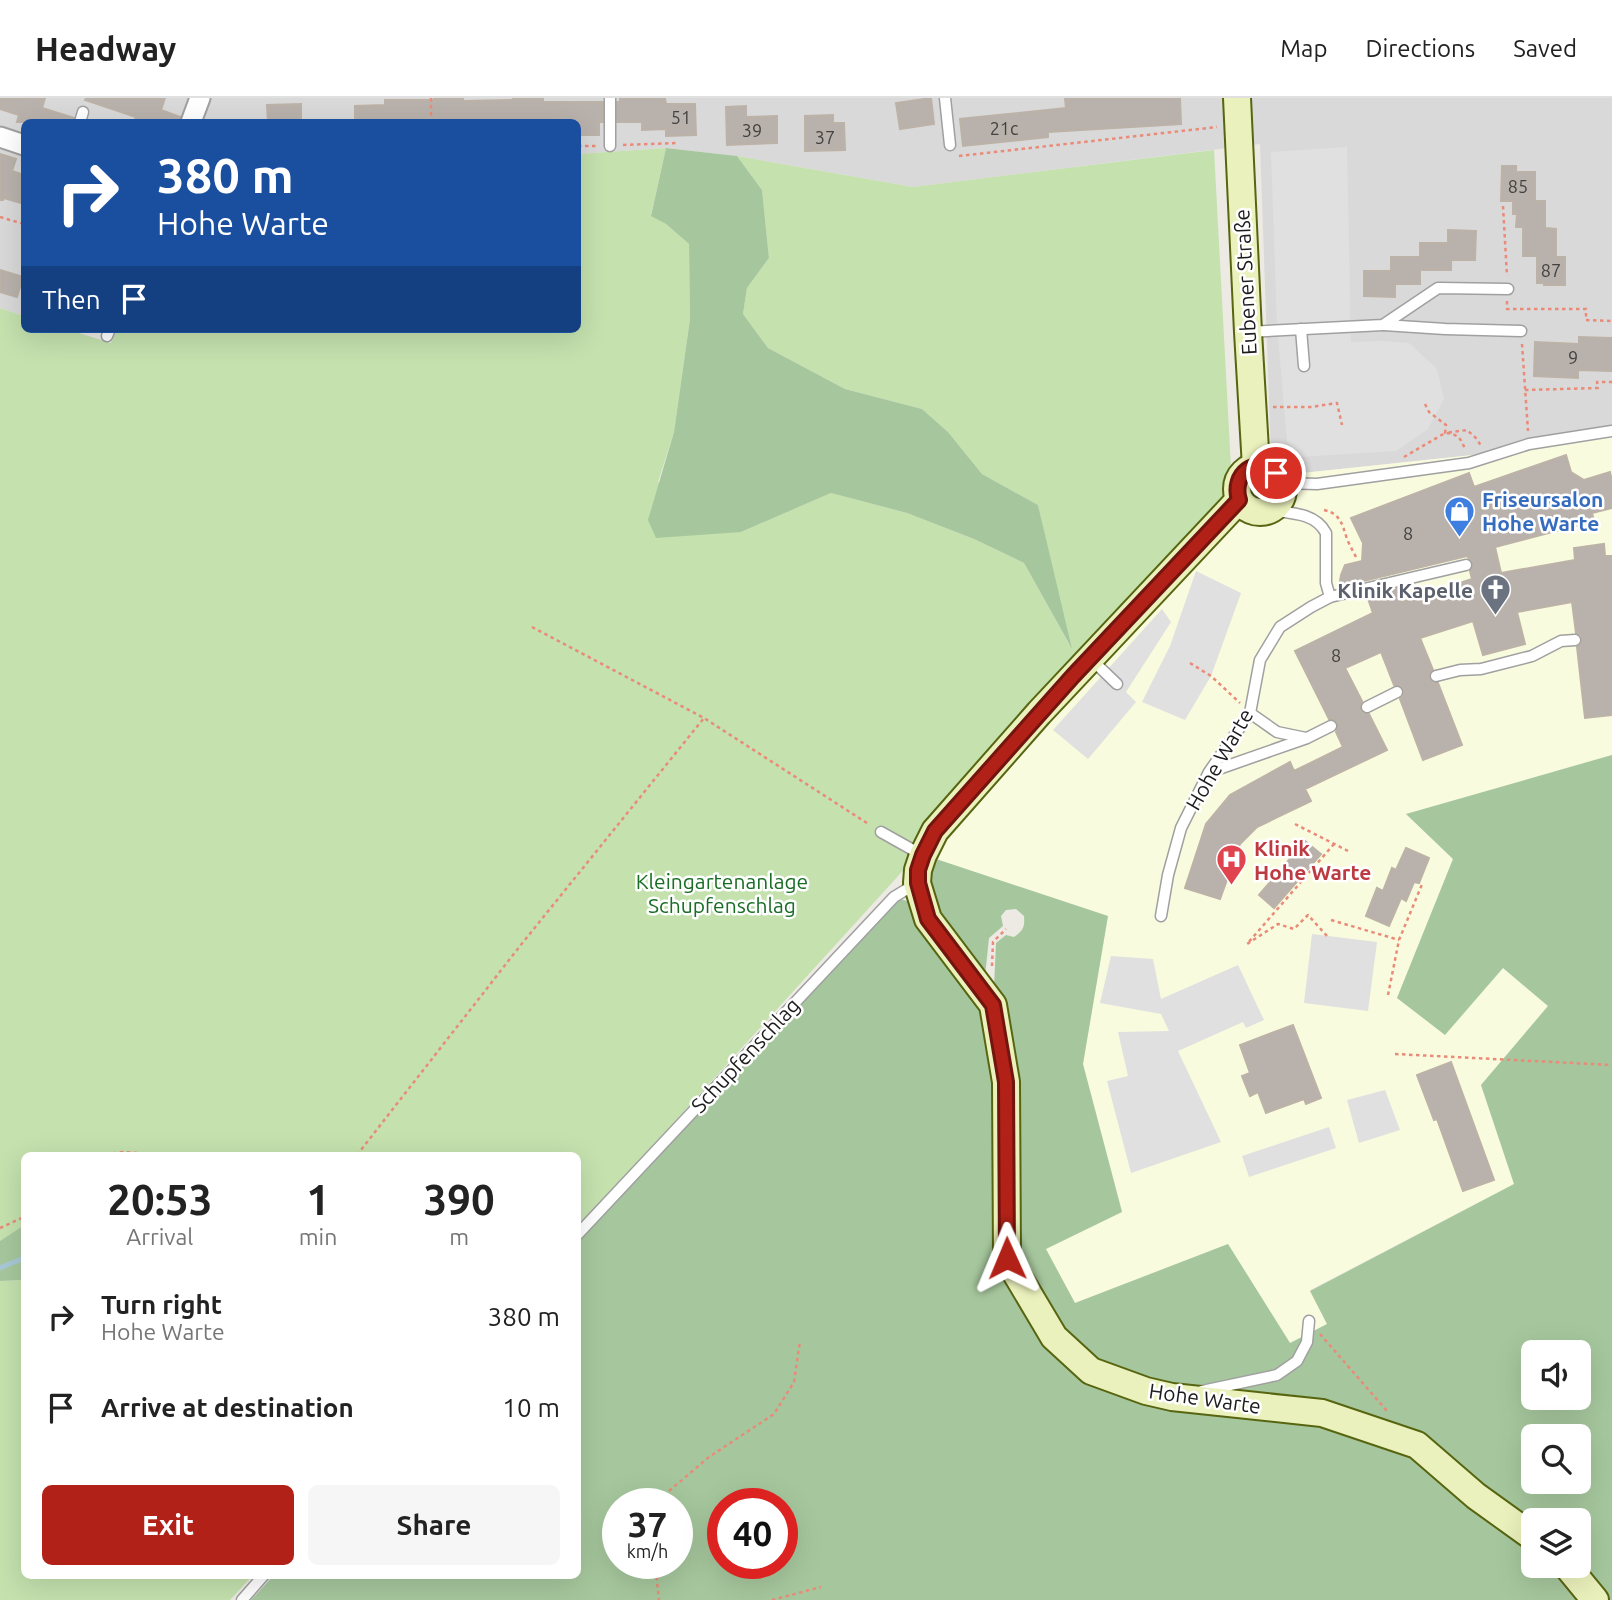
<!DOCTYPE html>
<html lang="en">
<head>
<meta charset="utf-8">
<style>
  :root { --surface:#fff; --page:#f6f6f6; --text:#222; --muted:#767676; --line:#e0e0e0; --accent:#b12117 }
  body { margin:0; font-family:Ubuntu,sans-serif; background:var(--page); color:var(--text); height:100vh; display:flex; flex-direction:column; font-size:26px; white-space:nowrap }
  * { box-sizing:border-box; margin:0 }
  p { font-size:23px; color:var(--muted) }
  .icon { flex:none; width:38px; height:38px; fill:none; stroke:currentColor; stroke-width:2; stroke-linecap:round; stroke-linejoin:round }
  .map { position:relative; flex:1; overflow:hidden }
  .side { position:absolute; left:21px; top:1054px; width:560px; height:427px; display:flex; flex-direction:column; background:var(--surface); border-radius:10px; box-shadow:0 7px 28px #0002 }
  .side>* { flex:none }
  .top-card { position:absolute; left:21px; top:21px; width:560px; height:214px; border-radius:10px; box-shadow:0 7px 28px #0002; background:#1a4fa0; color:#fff; overflow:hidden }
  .controls { position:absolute; left:1521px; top:1242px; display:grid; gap:14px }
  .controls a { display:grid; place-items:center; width:70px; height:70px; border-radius:10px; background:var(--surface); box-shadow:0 7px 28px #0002; font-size:35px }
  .speed { position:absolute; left:602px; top:1390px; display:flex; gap:14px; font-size:35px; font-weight:700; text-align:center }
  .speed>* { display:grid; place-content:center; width:91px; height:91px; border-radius:50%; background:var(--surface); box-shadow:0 7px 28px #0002; line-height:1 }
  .speed small { font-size:18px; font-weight:400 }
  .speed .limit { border:10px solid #d22; background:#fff; color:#111 }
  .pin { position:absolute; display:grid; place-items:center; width:60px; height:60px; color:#fff; margin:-30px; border:4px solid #fff; border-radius:50%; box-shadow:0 2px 7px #0007 }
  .me { position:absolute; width:77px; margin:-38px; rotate:359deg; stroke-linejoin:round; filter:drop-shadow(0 0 5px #0008) }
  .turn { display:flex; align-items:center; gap:24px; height:147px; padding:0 21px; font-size:32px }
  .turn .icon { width:91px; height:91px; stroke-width:2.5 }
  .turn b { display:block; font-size:49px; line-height:60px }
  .then { display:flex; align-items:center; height:66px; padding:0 21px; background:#0003; gap:14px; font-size:26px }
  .eta { display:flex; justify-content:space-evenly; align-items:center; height:119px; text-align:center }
  .eta b { font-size:42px; font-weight:700; line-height:49px }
  .action { display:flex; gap:14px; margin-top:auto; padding:14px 21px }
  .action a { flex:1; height:80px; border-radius:10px; background:var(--accent); color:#fff; font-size:28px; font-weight:700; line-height:80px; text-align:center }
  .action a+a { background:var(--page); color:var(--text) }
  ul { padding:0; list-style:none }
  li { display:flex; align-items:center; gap:21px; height:91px; padding:0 21px }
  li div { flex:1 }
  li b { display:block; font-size:26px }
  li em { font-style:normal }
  header { display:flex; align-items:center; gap:42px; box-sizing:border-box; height:98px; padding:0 35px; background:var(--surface); border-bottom:2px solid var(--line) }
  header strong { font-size:33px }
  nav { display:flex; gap:38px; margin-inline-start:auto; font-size:24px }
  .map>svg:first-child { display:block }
  .residential { fill:#dad9d9 }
  .education { fill:#f9fbde }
  .grass { fill:#c4e1ae }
  .forest { fill:#a6c79d; fill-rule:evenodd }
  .parking { fill:#e0e0e0 }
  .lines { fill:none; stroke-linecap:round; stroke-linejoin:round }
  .stream { stroke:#a8c8d5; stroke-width:5 }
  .building { fill:#b9b2ac; stroke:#bcb2a7; stroke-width:2 }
  .lane-casing { stroke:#a0a0a0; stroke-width:13 }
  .street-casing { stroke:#a0a0a0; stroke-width:23 }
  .secondary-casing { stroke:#576511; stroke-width:30 }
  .path { stroke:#e98b78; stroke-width:2.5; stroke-dasharray:3.5 3.5; stroke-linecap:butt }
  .lane { stroke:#fff; stroke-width:10 }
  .street { stroke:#fff; stroke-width:19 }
  .secondary { stroke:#ebf1bc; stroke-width:26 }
  .route-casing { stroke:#73150f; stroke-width:18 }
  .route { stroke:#b12117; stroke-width:12 }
  .labels { text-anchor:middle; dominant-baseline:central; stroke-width:5; stroke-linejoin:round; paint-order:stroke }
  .number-label { font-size:18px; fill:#434240 }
  .street-label { font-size:21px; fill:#1c1c1c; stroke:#fff }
  .shop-label { font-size:21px; font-weight:bold; fill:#366cbe; stroke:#fff; text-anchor:start }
  .worship-label { font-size:21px; font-weight:bold; fill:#5b616d; stroke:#fff; text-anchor:end }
  .health-label { font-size:21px; font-weight:bold; fill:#be3a42; stroke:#fff; text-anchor:start }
  .park-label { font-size:21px; fill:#186d24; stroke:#fff }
</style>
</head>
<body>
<header>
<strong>Headway</strong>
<nav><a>Map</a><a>Directions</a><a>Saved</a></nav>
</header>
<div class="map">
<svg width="1612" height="1502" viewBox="0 0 1612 1502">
  <rect width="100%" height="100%" fill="#eceae3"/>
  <polygon class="residential" points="0,0 1612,0 1612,331 1587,332 1473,357 1293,376 1282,365 1271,360 1260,46 913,89 737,58 666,50 578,56 578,24 24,24 24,218 0,210"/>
  <polygon class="education" points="1587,332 1612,332 1612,657 1406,716 1453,761 1397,900 1445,936 1503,870 1548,908 1481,987 1514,1086 1310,1192 1327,1226 1290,1245 1228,1146 1075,1205 1045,1151 1122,1113 1083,966 1108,818 930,759 1044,620 1236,425 1280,415 1293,376 1473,357"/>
  <g class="grass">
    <polygon points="666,50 651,117 666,126 689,146 690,221 674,334 658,384 741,434 831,395 907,415 974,441 1024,465 1070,548 1038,407 982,376 948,334 922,311 845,291 768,250 743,216 747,190 769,160 762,92 737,58 913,89 1214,52 1231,370 1237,397 909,766 578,1130 578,1057 24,1057 24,1127 0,1143 0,210 24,218 24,231 66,231 111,245 117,231 578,231 578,56"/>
    <polygon points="24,1182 24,1477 253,1477 230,1502 0,1502 0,1183"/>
  </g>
  <g class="forest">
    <polygon points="666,50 737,58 762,92 769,160 747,190 743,216 768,250 845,291 922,311 948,334 982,376 1038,407 1072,551 1024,465 974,441 907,415 831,395 741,434 656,440 648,422 674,334 690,221 689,146 666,126 651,118"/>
    <path d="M1612,657v845h-5l-28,-34 -1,-45h-45v5l-113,-89 -270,-53 -57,-23 -31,-31 -45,-75 -23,-268 2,-44 10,-8 8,2c9,-6 11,-10 10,-21l-8,-7 -10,1 -5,6 2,10 -14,12 -4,38 -48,-70 -13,-25 6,-24 178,59 -25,148 39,148 -76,37 29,54 153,-59 62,99 37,-19 -17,-33 204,-107 -33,-99 67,-79 -45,-38 -58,67 -48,-37 56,-139 -47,-45zM1533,1255h45v45h-45zM1533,1339h45v45h-45z"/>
    <path d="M897,800l13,4 75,106 12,75 -2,174 88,121 236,44 90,34 124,91v19h22l29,34h-1333l23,-25h304v-333zM618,1405h59v60h-59zM723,1405h59v60h-59z"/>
    <polygon points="24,1127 24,1182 0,1183 0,1143"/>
  </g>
  <g class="parking">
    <polygon points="1347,49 1351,244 1382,243 1409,245 1437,271 1444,301 1428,331 1396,353 1298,359 1287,343 1277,227 1271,54"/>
    <polygon points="1196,473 1241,495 1211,578 1185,622 1142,604 1170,548"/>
    <polygon points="1162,511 1171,524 1126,594 1136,604 1088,661 1053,632"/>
    <polygon points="1312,836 1377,844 1368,913 1304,905"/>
    <polygon points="1111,858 1153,861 1161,901 1238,867 1264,922 1246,930 1243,924 1178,953 1221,1044 1131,1075 1107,983 1128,978 1118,934 1169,933 1161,916 1100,905"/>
    <polygon points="1385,992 1400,1032 1359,1045 1347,1002"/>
    <polygon points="1329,1029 1336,1050 1249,1079 1242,1058"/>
  </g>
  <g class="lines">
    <polyline class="stream" points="0,1170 24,1160"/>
  </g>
  <g class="building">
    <polygon points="0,0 45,0 42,10 74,20 73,24 17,24 19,17 0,11"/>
    <polygon points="86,0 165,0 161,12 180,19 179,24 134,24 136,19 85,2"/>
    <polygon points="434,0 463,0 463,3 513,2 513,0 543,0 543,4 603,4 603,24 599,24 599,37 578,37 578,24 543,24 543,22 493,22 493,24 355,24 355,8 385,7 385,2 434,2"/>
    <polygon points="620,0 665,0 666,6 695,6 696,37 666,38 666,31 642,32 642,24 617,24 617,4 620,4"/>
    <polygon points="931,0 934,26 900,31 896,5"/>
    <polygon points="1076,0 1180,0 1181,26 1048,34 1048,39 963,48 960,21 1066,10 1065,1"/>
    <polygon points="301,6 301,24 268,24 267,7"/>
    <polygon points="746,8 746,19 777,18 777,45 727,47 726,9"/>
    <polygon points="833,17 833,25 844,25 845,52 805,53 805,18"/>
    <polygon points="0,56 16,61 12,73 24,77 24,106 4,100 3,102 0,102"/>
    <polygon points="1502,68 1516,68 1516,74 1535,74 1535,103 1545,103 1545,130 1556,131 1556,159 1565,159 1565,187 1544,187 1544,185 1537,185 1537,158 1523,158 1523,129 1516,129 1517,116 1513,116 1513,103 1501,103"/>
    <polygon points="1448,132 1476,133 1475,162 1451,162 1451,172 1420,172 1420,186 1395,186 1395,199 1364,198 1364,173 1391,173 1391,159 1420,159 1420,145 1448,145"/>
    <polygon points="0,172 23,179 17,199 0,194"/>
    <polygon points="1579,239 1612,240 1612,273 1578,272 1578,280 1534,278 1535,244 1579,246"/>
    <polygon points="1566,357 1571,374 1584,382 1610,374 1612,383 1612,410 1592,415 1594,423 1495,449 1501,475 1575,462 1574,450 1604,446 1605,458 1612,458 1612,617 1585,620 1577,549 1581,546 1582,541 1581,537 1576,535 1572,504 1517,514 1525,546 1483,557 1473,523 1420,540 1433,572 1429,575 1429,580 1433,585 1438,585 1462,647 1423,662 1400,601 1404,597 1404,591 1400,587 1394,587 1381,554 1345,570 1362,603 1360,608 1361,613 1364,616 1369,616 1387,652 1305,691 1311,703 1257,729 1240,746 1220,801 1185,790 1206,726 1230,697 1290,664 1294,673 1343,649 1336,634 1338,629 1338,625 1334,621 1329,621 1295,553 1373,515 1367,498 1397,491 1402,504 1472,481 1470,473 1473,466 1467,458 1339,489 1341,477 1345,467 1362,463 1363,445 1351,420 1469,375 1474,389"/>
    <polygon points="1305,743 1321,756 1274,810 1259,797"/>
    <polygon points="1406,750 1429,760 1419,785 1414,784 1406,803 1401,800 1389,828 1366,818 1377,790 1383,793 1392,770 1396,772"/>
    <polygon points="1293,927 1321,1000 1306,1006 1304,1001 1266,1015 1258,994 1250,998 1242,978 1250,975 1240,947"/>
    <polygon points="1451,964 1494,1082 1463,1093 1437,1021 1434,1022 1417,977"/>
  </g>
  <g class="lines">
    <defs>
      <g id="lane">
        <polyline points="945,0 950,47"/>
        <polyline points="80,24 83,14"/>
        <polyline points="610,48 610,0"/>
        <polyline points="1384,227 1445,231 1521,233"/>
        <polyline points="1301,231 1304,268"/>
        <polyline points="1248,234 1383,227 1438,190 1508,191"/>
        <polyline points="107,238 110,231"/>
        <polyline points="1282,385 1317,386 1469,365 1529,346 1612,333"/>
        <polyline points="1330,499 1466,467"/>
        <polyline points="1092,562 1117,586"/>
        <polyline points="1436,578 1460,572 1481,571 1532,558 1561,543 1575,542"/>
        <polyline points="1367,609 1397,594"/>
        <polyline points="1250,615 1277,634 1306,640"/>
        <polyline points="1210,674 1307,640 1331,628"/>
        <polyline points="881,734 922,757"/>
        <path d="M1161,818l7,-41 13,-47 28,-56 41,-59 10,-53 20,-33 31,-20 19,-10 -4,-14v-50c-11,-21 -37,-20 -59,-23"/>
        <polyline points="578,1136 894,799 917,785"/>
        <polyline points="1202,1293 1277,1277 1297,1263 1307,1244 1309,1223"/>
        <polyline points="242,1502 264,1477"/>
      </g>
      <g id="street">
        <polyline points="191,24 200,0"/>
        <polyline points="0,39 24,47"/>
      </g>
      <g id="secondary">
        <polyline points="1237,0 1248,234 1256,369"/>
        <circle cx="1260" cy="391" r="23"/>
        <polyline points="1239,402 1039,615 935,733 923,757 918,772 917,785 928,821 993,907 1006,984 1007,1160 1054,1239 1091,1273 1146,1293 1172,1299 1322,1315 1417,1347 1476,1398 1533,1439"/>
        <polyline points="1567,1468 1595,1502"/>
      </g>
    </defs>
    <use href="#lane" class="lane-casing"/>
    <use href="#street" class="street-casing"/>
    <use href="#secondary" class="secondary-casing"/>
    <g class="path">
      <polyline points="431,0 431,24"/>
      <polyline points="623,47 678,45"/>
      <polyline points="578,48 599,48"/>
      <polyline points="959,58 1217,29"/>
      <polyline points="1503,108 1507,178"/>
      <polyline points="0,119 24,126"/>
      <polyline points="1507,203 1507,211 1586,211 1586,222 1612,223"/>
      <polyline points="1522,246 1528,333"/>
      <polyline points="1525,292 1598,290 1597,284 1612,284"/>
      <polyline points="1425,306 1429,314 1446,327 1445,335 1467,332 1477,341 1481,348"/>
      <polyline points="1273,309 1311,309 1337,305 1342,327"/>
      <path d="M1404,359l41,-24c12,0 17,6 20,17"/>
      <path d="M1324,412c17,4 18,14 23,29 3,7 7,14 10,20"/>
      <polyline points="532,529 704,620 870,727"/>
      <polyline points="1190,565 1211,578 1240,605"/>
      <polyline points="1295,726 1350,754"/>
      <polyline points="1331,822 1399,842"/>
      <polyline points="1327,838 1308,817 1294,831 1278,826 1247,846 1334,746"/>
      <polyline points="992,868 993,844 1006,831"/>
      <polyline points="1388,897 1399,842 1423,784"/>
      <polyline points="1395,956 1612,967"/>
      <polyline points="99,1057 124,1054 168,1057"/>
      <polyline points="357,1057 520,848 704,620"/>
      <polyline points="0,1130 24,1119"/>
      <polyline points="1320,1236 1387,1313"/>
      <polyline points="662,1405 669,1393 709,1359 774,1316 794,1284 800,1243"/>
      <polyline points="655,1465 659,1502"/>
      <polyline points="772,1502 821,1489"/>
    </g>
    <use href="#lane" class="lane"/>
    <use href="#street" class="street"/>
    <use href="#secondary" class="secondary"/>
  </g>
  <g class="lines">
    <defs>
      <path id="route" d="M1007,1160l-1,-176 -13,-77 -65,-86 -10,-36v-13l5,-15 12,-24 138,-155 166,-176c-8,-26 17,-45 37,-27"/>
    </defs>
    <use href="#route" class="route-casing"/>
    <use href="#route" class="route"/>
  </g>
  <defs>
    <symbol id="shop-pin" viewBox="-11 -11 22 30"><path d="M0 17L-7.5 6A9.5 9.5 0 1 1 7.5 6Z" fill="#3f7fe0" stroke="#fff"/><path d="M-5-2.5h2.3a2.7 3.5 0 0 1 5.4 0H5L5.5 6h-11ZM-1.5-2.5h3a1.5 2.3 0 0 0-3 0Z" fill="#fff"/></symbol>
    <symbol id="church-pin" viewBox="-11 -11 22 30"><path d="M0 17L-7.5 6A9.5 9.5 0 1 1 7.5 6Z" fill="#6b7280" stroke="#fff"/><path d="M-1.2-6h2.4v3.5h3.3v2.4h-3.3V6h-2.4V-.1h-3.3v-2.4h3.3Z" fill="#fff"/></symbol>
    <symbol id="hospital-pin" viewBox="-11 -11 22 30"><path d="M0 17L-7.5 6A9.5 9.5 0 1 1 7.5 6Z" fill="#e0444e" stroke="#fff"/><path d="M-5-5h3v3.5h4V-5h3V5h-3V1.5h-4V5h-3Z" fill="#fff"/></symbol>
  </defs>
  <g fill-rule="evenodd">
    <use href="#shop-pin" x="1442" y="396" width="35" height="47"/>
    <use href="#church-pin" x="1478" y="474" width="35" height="47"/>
    <use href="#hospital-pin" x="1214" y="744" width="35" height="47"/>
  </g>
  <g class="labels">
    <g class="number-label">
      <text x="681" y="19">51</text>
      <text x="1004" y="30">21c</text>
      <text x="752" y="32">39</text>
      <text x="825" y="39">37</text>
      <text x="1518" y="88">85</text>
      <text x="1551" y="172">87</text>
      <text x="1573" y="259">9</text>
      <text x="1408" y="435">8</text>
      <text x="1336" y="557">8</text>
    </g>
    <g class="street-label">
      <text transform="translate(1245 184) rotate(-93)">Eubener Straße</text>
      <text transform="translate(1219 661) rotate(-60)">Hohe Warte</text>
      <text transform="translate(745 957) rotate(-47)">Schupfenschlag</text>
      <text transform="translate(1205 1300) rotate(8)">Hohe Warte</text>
    </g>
    <g class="shop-label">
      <text x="1482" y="401">Friseursalon<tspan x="1482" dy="24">Hohe Warte</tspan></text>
    </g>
    <g class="worship-label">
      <text x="1473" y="492">Klinik Kapelle</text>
    </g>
    <g class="health-label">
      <text x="1254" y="750">Klinik<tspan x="1254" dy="24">Hohe Warte</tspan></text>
    </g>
    <g class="park-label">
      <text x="722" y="783">Kleingartenanlage<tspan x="722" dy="24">Schupfenschlag</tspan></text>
    </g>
  </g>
</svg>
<div class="controls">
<a><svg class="icon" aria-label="sound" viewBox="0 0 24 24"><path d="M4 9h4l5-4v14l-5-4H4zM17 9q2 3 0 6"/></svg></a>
<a><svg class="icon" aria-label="search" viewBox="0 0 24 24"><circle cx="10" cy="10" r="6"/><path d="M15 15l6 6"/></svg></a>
<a><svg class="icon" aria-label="layers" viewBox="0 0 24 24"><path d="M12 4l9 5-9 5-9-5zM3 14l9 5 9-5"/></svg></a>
</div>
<div class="speed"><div>37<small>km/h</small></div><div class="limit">40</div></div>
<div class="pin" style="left:1276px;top:375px;background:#d93025"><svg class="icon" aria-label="arrive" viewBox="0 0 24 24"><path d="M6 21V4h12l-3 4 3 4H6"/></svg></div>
<svg class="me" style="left:1007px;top:1160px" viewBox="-20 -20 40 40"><path d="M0-17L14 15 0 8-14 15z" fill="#b12117" stroke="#fff" stroke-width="4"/></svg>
<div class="top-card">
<div class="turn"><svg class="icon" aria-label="right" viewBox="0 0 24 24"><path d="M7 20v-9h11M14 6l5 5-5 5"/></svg><div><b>380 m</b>Hohe Warte</div></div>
<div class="then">Then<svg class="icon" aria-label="arrive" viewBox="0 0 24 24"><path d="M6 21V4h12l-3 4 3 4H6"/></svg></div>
</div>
<section class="side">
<div class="eta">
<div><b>20:53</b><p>Arrival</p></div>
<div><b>1</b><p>min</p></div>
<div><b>390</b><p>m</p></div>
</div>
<ul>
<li><svg class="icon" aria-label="right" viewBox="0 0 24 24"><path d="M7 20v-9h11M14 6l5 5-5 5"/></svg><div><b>Turn right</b><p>Hohe Warte</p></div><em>380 m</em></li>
<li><svg class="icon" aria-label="arrive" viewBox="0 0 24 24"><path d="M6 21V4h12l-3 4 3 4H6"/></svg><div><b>Arrive at destination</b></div><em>10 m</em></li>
</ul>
<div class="action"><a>Exit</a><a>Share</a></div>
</section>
</div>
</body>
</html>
